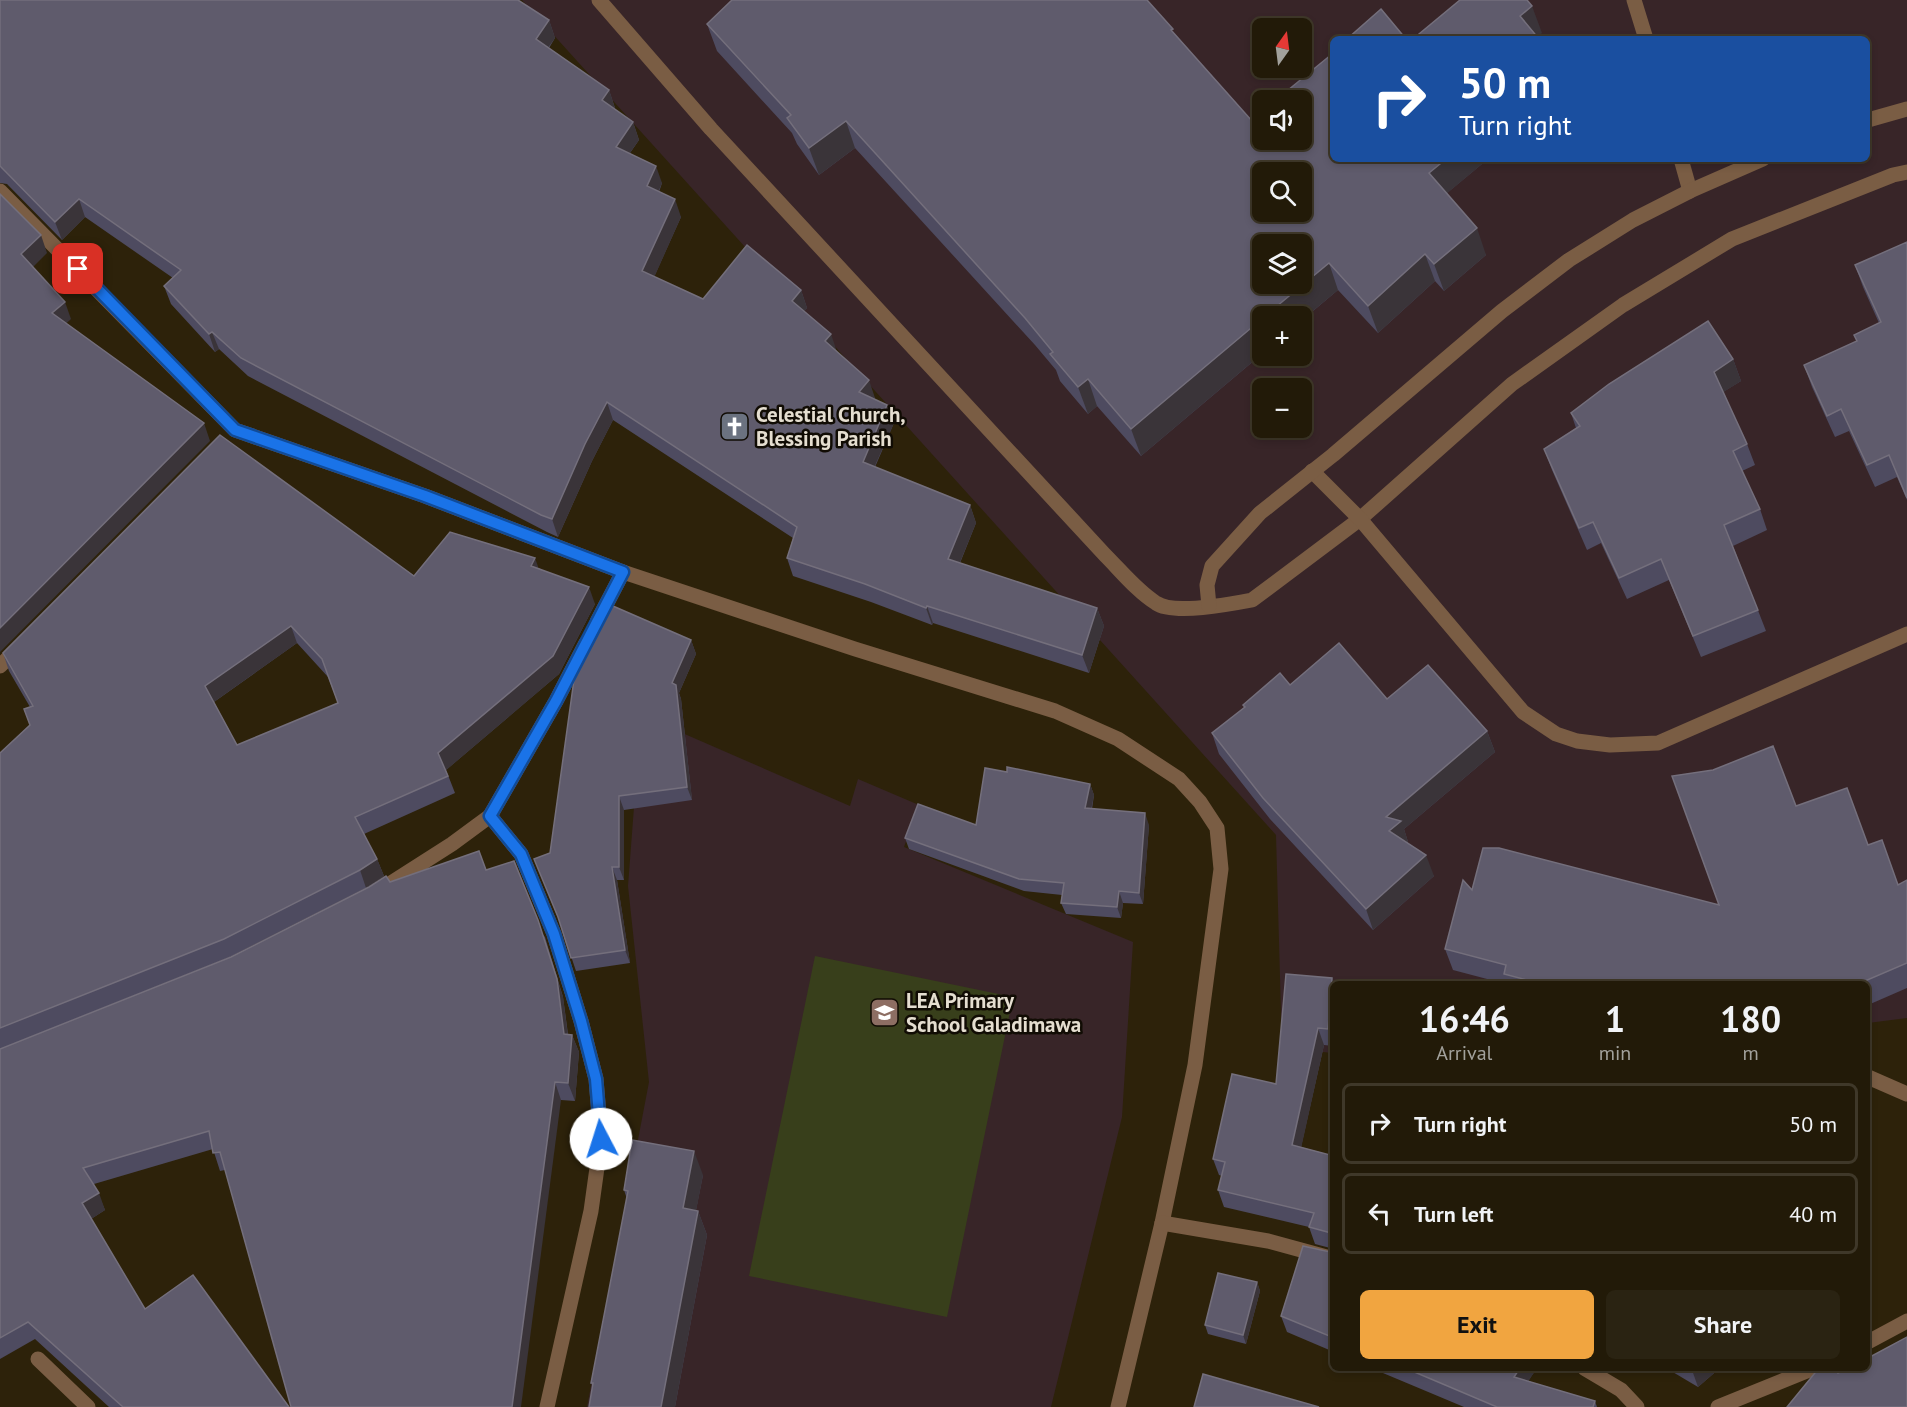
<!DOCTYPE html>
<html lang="en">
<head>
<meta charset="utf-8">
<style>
  :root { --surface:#221a08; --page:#2a2312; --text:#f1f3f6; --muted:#a2a19c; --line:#3f3829; --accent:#f1a540 }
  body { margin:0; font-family:"PT Sans",sans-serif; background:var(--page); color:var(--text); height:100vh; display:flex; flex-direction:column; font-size:22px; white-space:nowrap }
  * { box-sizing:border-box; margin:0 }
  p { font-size:20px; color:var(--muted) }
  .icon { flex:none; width:33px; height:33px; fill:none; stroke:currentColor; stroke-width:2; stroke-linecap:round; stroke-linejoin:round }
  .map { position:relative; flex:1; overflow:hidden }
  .side { position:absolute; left:1330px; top:981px; width:540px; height:390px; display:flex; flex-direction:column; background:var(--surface); border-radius:9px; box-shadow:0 3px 9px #0003,0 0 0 2px var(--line) }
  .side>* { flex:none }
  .top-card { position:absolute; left:1330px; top:36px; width:540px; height:126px; border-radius:9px; box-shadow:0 3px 9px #0003,0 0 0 2px var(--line); background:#1a4fa0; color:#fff; overflow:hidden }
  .needle { width:39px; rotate:14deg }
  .fabs { position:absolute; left:1252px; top:18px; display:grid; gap:12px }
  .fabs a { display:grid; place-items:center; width:60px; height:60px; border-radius:9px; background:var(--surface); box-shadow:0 3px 9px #0003,0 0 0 2px var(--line); font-size:30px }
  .pin { position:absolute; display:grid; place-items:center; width:51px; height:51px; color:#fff; margin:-26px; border-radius:12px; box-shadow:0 3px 9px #0006 }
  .me { position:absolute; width:66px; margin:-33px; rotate:355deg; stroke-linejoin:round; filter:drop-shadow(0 0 4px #0008) }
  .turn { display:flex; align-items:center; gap:21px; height:126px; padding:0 30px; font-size:27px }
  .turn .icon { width:78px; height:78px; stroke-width:2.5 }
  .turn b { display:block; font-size:42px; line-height:51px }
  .eta { display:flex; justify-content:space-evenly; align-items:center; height:102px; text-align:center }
  .eta b { font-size:36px; font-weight:700; line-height:42px }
  .button { display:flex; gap:12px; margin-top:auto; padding:12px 30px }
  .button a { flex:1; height:69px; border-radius:9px; background:var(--accent); color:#111; font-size:24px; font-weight:700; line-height:69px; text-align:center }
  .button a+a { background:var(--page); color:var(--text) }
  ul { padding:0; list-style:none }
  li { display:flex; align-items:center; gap:18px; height:81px; margin:0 12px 9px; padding:0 18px; border:3px solid var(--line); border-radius:9px }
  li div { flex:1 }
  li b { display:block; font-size:22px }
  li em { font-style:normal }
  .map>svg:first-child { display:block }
  .education { fill:#382528; fill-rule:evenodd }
  .green { fill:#383f1b }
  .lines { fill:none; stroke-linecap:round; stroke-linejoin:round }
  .service { stroke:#7a5d44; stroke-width:15 }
  .minor { stroke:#7a5d44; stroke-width:15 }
  .wall { fill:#4e4b60; fill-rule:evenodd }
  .shaded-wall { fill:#3a3439 }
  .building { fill:#5f5b6c; stroke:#746f7c; stroke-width:1.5; fill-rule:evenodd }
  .route-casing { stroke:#114b97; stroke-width:15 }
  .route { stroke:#1a73e8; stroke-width:10 }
  .labels { text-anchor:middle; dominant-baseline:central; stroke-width:5; stroke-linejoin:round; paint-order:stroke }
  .poi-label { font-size:21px; font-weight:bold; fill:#e5ded0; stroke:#110c04; text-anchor:start }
</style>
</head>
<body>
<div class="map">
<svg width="1907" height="1407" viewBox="0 0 1907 1407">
  <rect width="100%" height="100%" fill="#2d220a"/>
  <g class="education">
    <path d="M522,0h1385v1018l-39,5v-39h-534l-1,69 -51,-5 -6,-213zM1263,28h39v40h-39zM1334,39h534v120h-534zM1263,100h39v40h-39zM1263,172h39v40h-39zM1263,244h39v40h-39zM1263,316h39v40h-39zM1263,388h39v40h-39z"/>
    <polygon points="641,715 850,806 858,779 919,805 904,847 1133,942 1122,1117 1051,1407 587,1407 649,1082 628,886"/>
  </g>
  <polygon class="green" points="815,956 1013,997 947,1317 749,1276"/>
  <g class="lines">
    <g class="service">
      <path d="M599,0l112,129 394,426c16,16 32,36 51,48 17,12 75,1 96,-3l108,-81 152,-135 111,-79 109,-66 161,-64 14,-3"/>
      <polyline points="1634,0 1646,39"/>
      <polyline points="1868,120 1907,109"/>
      <polyline points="1681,159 1690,191"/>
      <polyline points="1312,471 1360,519 1523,712 1556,734 1577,741 1610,745 1658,743 1907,634"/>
      <polyline points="1209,606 1207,585 1212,566 1260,513 1333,455 1502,311 1569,260 1633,220 1690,191 1763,159"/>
    </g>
    <g class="minor">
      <polyline points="0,191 235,430 425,496 623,572 855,649 1055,711 1118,739 1179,779 1200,802 1217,828 1221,869 1195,1065 1162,1223 1118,1407"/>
      <polyline points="597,622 623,572"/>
      <polyline points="0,666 19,647"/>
      <polyline points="490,816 521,854 554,934 581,1021 596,1079 601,1139 591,1211 547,1407"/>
      <polyline points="380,890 452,844 490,816 556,701 586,643"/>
      <polyline points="1868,1077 1907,1094"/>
      <polyline points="1162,1223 1268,1241 1334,1259"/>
      <polyline points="1868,1342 1907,1321"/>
      <polyline points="38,1359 88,1407"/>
      <polyline points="1584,1368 1621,1390 1637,1407"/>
      <polyline points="1718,1407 1814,1368"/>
    </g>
  </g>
  <g class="wall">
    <polygon points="0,0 549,20 555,38 549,48 609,90 615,108 614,109 633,122 639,140 630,153 662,183 659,192 681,217 654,277 703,299 801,290 807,308 804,311 875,398 874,399 894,423 875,467 970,505 976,523 960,563 1097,608 1104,626 1089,673 933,623 932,625 871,602 793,576 787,558 793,538 613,420 592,461 558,537 547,532 248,376 219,349 215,352 171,304 164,286 173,278 85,217 62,240 7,184 0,183"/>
    <polygon points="707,24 1174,34 1252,121 1332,55 1331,53 1334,50 1334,159 1488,159 1447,193 1486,255 1444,291 1435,281 1378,333 1338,290 1141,456 1097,406 1088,414 1060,381 1056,370 1035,345 855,148 819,175 797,144 792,133 717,51"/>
    <polygon points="1907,242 1907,500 1897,477 1875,487 1849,431 1835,437 1812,387 1804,365 1857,342 1854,335 1879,323 1863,287 1855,265"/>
    <polygon points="1733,359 1741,381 1723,392 1747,444 1755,465 1742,471 1760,509 1767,530 1733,546 1766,631 1701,657 1669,580 1627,599 1601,543 1587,550 1552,470 1544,449 1576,428 1571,413"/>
    <path d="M539,568l56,36 -36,70 -113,96 9,23 -91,41 13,25 7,17 -18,12 -136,69 -230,92v-296l30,-28v-18l-21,-36 -6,-18 411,-77zM297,643l31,34 10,26 -101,42 -23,-43z"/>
    <polygon points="691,640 696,654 679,693 681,699 692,800 624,810 624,880 617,880 630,963 576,971 560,923 534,859 550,853"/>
    <polygon points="1290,685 1387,699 1487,731 1495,752 1404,829 1408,842 1407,843 1434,876 1373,930 1270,819 1219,754 1212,733 1244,708 1243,705"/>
    <polygon points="1007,772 1090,784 1094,795 1092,809 1149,825 1143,904 1123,903 1121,918 1066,914 1061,903 1062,895 1024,891 909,849 905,838 976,825"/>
    <polygon points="1796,806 1868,845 1898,885 1907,880 1907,988 1868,1005 1868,984 1506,984 1453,970 1445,949 1472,890 1719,905"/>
    <polygon points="487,870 545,937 563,997 568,1034 572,1035 579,1052 575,1101 561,1100 220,1171 213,1149 94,1184 105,1210 91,1219 145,1309 289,1407 109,1407 35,1339 0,1359 0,1049 231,957 390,882"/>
    <polygon points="1332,978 1334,984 1334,1046 1324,1045 1301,1147 1334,1156 1334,1249 1315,1244 1309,1227 1224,1207 1218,1190 1222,1176 1219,1175 1213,1159 1276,1084"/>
    <polygon points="703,1175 696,1210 698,1211 707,1235 675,1407 589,1407 593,1387 591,1383 627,1199 624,1190"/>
    <polygon points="1334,1250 1334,1352 1287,1332 1281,1316 1330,1252"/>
    <polygon points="1257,1282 1260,1291 1246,1344 1208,1334 1205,1325"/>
    <polygon points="1371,1368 1537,1368 1528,1381 1595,1401 1597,1407 1464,1407"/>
    <polygon points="1666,1368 1720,1368 1698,1387"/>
  </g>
  <g class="shaded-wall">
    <polygon points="1532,6 1542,33 1534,39 1520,16"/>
    <polygon points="549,20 555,38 542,56 536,39"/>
    <polygon points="609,90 615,108 609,118 602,100"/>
    <polygon points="846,121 855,148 819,175 809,148"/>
    <polygon points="633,122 639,140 622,164 616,147"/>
    <polygon points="1446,159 1488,159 1439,200 1429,173"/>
    <polygon points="656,166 662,183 653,204 647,186"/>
    <polygon points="79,199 85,217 62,240 55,222"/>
    <polygon points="675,199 681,217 649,289 642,271"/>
    <polygon points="1477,228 1486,255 1444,291 1434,264"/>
    <polygon points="41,235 47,253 28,272 21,254"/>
    <polygon points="1425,254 1435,281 1378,333 1368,306"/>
    <polygon points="1329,263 1338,290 1302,320 1302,316 1265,316"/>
    <polygon points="801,290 807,308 799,318 792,301"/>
    <polygon points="65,302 71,319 58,331 52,313"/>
    <polygon points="1263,318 1263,353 1141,456 1131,429"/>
    <polygon points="212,332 219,349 215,352 209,334"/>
    <polygon points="831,334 837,352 825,341"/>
    <polygon points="1733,359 1741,381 1722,393 1714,372"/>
    <polygon points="1088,379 1097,406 1088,414 1078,387"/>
    <polygon points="869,380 875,398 865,410 859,392"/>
    <polygon points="607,402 613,420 592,461 558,537 552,519 585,444"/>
    <polygon points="887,405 894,423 869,479 863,462"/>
    <polygon points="204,423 210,441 0,652 0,628"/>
    <polygon points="970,505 976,523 954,577 948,559"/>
    <polygon points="535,558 541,575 531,566"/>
    <polygon points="589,587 595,604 559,674 445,771 438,753"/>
    <polygon points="927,606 933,623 932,625 926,608"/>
    <polygon points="1097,608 1104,626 1089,673 1082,655"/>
    <polygon points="291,626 297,643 211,704 205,686"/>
    <polygon points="691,640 696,654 679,693 681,699 692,800 687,787 672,683"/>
    <polygon points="1487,731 1495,752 1404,829 1408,842 1396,852 1389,831 1386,817"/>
    <polygon points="1090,784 1094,795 1089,820 1085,808"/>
    <polygon points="619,796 624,810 624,880 619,867"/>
    <polygon points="1145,813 1149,825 1143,904 1139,893"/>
    <polygon points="1426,855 1434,876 1373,930 1366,909"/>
    <polygon points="377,859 384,876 366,888 360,870"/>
    <polygon points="612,867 617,880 630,963 625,950"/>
    <polygon points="1119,891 1123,903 1121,918 1117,907"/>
    <polygon points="538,920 563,997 570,1052 564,1034"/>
    <polygon points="1332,978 1334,984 1334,1045 1328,1029"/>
    <polygon points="1318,1028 1324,1045 1298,1162 1292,1145"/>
    <polygon points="572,1035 579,1052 575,1101 568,1083"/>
    <polygon points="555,1082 561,1100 521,1407 512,1407"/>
    <polygon points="694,1151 703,1175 692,1232 683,1208"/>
    <polygon points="99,1193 105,1210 88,1221 82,1203"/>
    <polygon points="698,1211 707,1235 675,1407 661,1407"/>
    <polygon points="1257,1282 1260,1291 1246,1344 1243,1335"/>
    <polygon points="1520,1368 1537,1368 1520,1394 1514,1377"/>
    <polygon points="1694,1368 1720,1368 1698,1387 1692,1370"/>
  </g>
  <g class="building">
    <polygon points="0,0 518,0 549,20 536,39 609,90 602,100 633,122 616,147 656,166 647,186 675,199 642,271 703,299 747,245 801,290 792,301 831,334 825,341 869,380 859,392 887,405 863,462 970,505 948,559 1097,608 1082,655 927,606 926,608 865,584 787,558 797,527 607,402 585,444 552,519 541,515 241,358 212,332 209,334 164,286 181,270 79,199 55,222 0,166"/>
    <path d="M732,0h415l26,29 -2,1 81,91 11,-10v29h39v-40h-26l56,-46 -1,-1 3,-3v109h112l-17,14 48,55 -43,36 -9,-10 -57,52 -39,-43 -64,53h-2v2l-132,111 -43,-50 -10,8 -28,-33 3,-2 -28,-34 -179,-197 -37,27 -22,-30 4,-3 -84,-91zM1263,172h39v40h-39zM1263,244h39v40h-39z"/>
    <polygon points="1460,0 1527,0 1532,6 1520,16 1539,39 1413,39"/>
    <polygon points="1381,9 1406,39 1347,39"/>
    <polygon points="0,194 41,235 21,254 65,302 52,313 204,423 0,628"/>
    <polygon points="1907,242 1907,498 1889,455 1867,465 1841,409 1827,416 1804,365 1857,341 1854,335 1881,322 1855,265"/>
    <polygon points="1708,321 1733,359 1714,372 1747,444 1733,451 1760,509 1724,525 1758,610 1693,636 1661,559 1619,578 1593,522 1579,528 1544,449 1580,426 1571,413 1609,384"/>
    <path d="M220,435l194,141 36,-44 85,26 -4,8 58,21 -36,69 -115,97 10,23 -93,41 22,42 -17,11 -136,69 -224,89v-275l30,-28 -6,-16 9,-3 -30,-53zM291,626l31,33 16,44 -101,42 -32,-59z"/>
    <polygon points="606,603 691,640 672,683 676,685 687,787 619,796 619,867 612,867 625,950 571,958 558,917 534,859 550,853 577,658"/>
    <polygon points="1339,643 1387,699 1428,665 1487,731 1386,817 1401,821 1389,831 1426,855 1366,909 1263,798 1212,733 1245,707 1243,705 1280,673 1290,685"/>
    <polygon points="1773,746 1796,806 1847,788 1868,845 1882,840 1898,885 1907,880 1907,963 1858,984 1542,984 1504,974 1506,965 1445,949 1463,880 1472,890 1483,848 1499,848 1719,905 1672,776 1713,770"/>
    <polygon points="1007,767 1090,784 1085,808 1145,813 1139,893 1119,891 1117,907 1061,903 1064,883 1019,879 905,838 918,804 976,825 985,768 1007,772"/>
    <polygon points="479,851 486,870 514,861 538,920 557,979 564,1034 572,1035 568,1083 555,1082 512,1407 291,1407 220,1152 213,1153 209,1131 83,1168 99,1193 82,1203 145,1309 193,1275 289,1407 123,1407 28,1322 0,1338 0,1049 231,957 369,887 386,876 390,882"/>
    <polygon points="1286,974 1332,978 1328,1029 1318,1028 1292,1145 1334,1156 1334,1236 1331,1233 1309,1227 1314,1213 1218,1190 1225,1162 1213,1159 1232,1074 1276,1084"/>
    <polygon points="632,1140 694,1151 683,1208 698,1211 661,1407 589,1407 593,1383 591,1383 628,1191 624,1190"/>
    <polygon points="1303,1246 1330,1252 1334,1250 1334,1338 1281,1316"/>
    <polygon points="1218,1273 1257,1282 1243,1335 1205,1325"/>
    <polygon points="1907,1337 1907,1407 1787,1407 1819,1368 1832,1368 1838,1373 1848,1368 1868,1368 1868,1358"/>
    <polygon points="1405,1368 1520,1368 1514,1377 1595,1401 1593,1407 1497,1407"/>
    <polygon points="1203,1374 1319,1407 1194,1407"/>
  </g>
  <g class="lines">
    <defs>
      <polyline id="route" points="78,269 235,430 425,496 623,572 556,701 490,816 521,854 554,934 581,1021 596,1079 601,1139"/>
    </defs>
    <use href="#route" class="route-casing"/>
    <use href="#route" class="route"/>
  </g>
  <defs>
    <symbol id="church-square" viewBox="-11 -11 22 22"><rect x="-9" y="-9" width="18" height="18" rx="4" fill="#6b7280" stroke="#110c04"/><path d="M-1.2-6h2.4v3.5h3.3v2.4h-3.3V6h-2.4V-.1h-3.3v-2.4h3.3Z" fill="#fff"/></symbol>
    <symbol id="school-square" viewBox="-11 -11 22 22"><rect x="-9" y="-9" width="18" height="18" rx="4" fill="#8d6e63" stroke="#110c04"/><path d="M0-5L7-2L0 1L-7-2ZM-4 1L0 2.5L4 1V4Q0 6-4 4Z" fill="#fff"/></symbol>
  </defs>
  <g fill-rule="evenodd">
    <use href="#church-square" x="718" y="410" width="33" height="33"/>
    <use href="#school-square" x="868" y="996" width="33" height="33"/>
  </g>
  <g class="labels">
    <g class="poi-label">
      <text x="756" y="414">Celestial Church,<tspan x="756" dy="24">Blessing Parish</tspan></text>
      <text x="906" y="1000">LEA Primary<tspan x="906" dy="24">School Galadimawa</tspan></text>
    </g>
  </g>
</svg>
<div class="fabs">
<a><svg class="needle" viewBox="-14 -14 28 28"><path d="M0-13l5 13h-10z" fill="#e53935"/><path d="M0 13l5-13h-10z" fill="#a2a19c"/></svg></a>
<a><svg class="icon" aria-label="sound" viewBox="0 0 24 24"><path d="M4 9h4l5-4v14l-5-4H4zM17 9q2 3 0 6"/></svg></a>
<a><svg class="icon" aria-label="search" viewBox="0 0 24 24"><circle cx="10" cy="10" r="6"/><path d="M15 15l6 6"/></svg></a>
<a><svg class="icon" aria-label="layers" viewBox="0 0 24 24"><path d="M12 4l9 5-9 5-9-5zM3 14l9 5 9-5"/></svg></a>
<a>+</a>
<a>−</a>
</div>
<div class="pin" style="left:78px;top:269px;background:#d93025"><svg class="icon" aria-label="arrive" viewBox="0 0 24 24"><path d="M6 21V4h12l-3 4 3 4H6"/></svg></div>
<svg class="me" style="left:601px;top:1139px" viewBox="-20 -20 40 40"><circle r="19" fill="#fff"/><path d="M0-13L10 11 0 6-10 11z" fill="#1a73e8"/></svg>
<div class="top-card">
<div class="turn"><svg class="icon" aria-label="right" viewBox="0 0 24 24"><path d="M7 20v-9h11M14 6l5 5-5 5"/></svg><div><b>50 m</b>Turn right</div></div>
</div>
<section class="side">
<div class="eta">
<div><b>16:46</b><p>Arrival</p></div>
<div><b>1</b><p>min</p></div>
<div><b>180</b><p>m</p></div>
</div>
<ul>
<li><svg class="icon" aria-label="right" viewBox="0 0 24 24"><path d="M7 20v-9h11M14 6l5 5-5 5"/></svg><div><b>Turn right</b></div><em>50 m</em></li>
<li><svg class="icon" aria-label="left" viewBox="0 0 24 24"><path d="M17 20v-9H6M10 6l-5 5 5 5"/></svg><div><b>Turn left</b></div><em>40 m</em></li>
</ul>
<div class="button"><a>Exit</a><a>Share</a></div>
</section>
</div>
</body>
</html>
